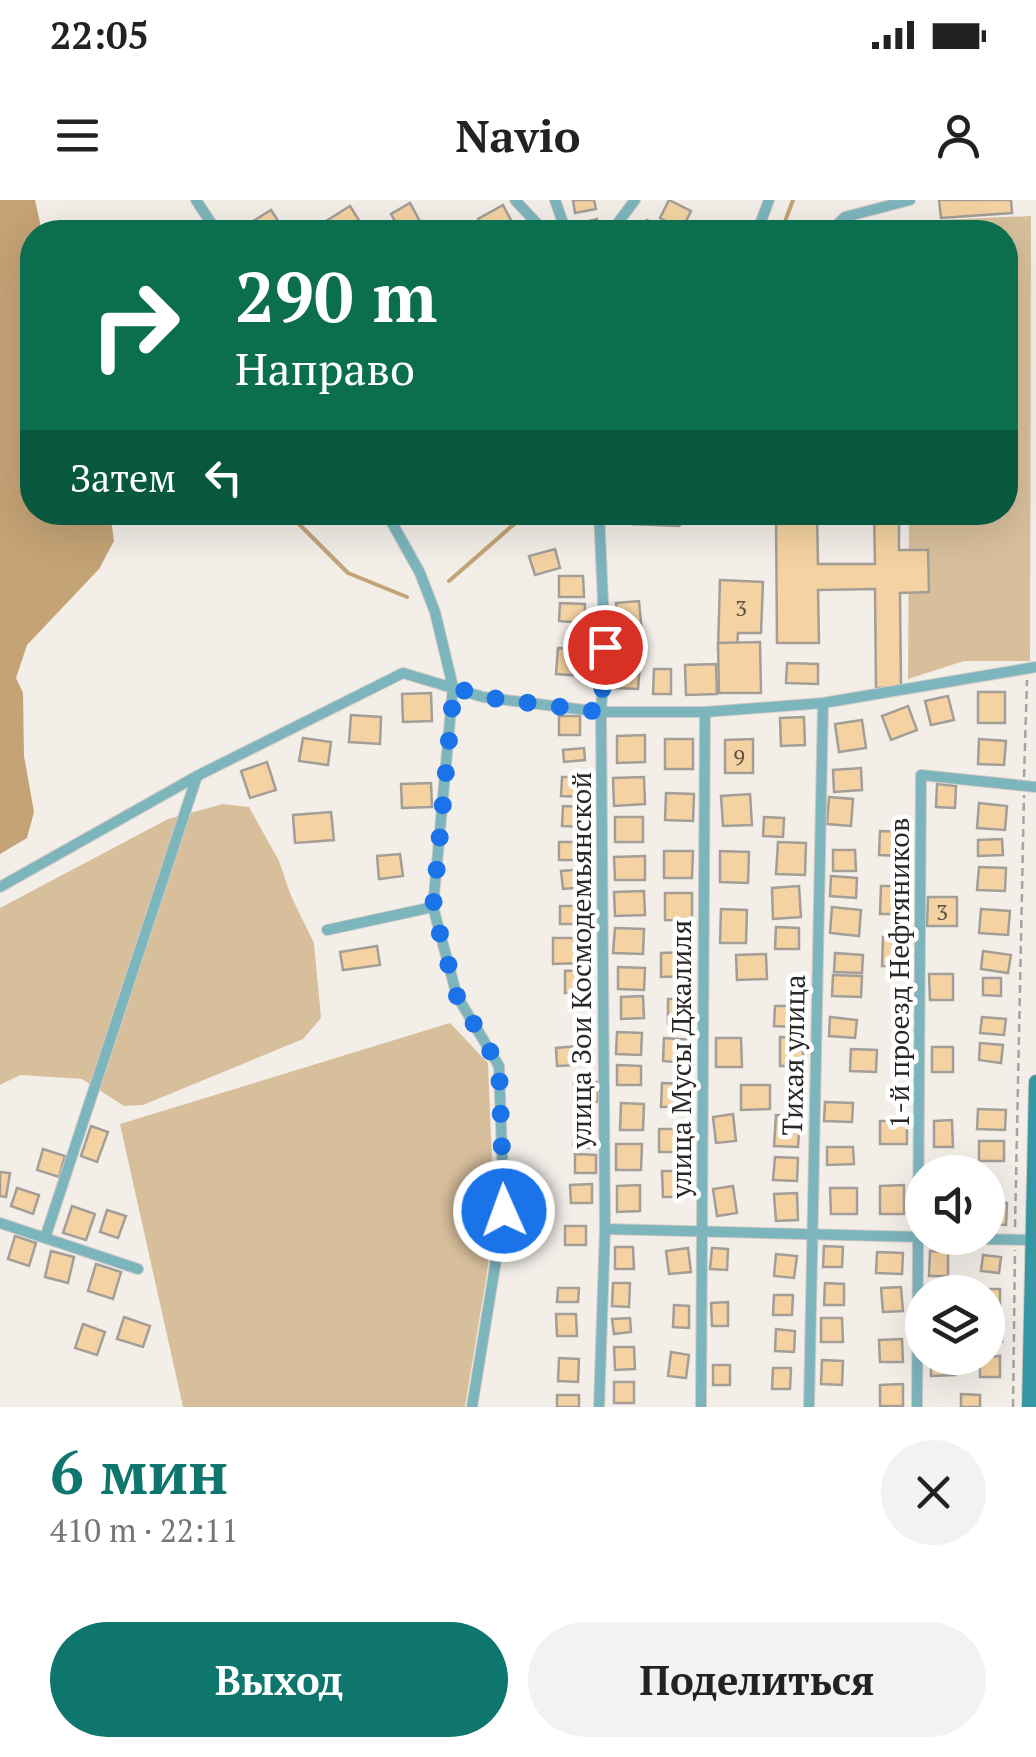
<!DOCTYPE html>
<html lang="ru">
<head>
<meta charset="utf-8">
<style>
  :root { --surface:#fff; --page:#f2f2f2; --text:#222; --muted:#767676; --accent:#0f766e }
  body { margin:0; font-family:"PT Serif",serif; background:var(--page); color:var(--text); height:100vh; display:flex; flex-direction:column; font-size:38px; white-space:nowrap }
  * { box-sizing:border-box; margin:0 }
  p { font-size:32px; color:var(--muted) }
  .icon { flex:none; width:55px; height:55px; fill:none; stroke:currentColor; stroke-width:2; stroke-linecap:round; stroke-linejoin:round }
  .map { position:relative; height:1207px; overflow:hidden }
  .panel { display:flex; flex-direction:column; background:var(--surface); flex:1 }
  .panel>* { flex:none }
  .top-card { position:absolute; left:20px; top:20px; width:998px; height:305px; border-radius:40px; box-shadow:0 10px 40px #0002; background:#0b6e4f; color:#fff; overflow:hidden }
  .buttons { position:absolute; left:905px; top:955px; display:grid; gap:20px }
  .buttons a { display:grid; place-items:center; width:100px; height:100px; border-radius:50%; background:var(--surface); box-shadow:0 10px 40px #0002; font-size:50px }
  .pin { position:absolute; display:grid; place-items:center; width:85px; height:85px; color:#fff; margin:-42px; border:5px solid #fff; border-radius:50%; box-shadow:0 2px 10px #0007 }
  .me { position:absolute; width:110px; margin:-55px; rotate:358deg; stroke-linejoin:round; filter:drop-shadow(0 0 8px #0008) }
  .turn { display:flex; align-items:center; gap:35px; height:210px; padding:0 50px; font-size:45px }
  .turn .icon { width:130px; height:130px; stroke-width:2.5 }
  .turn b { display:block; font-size:70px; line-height:85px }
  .then { display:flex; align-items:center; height:95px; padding:0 50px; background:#0003; gap:20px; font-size:38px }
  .round { display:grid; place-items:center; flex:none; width:105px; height:105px; border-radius:52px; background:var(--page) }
  .head { display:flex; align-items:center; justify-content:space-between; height:170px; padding:0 50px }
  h1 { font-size:60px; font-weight:800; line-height:75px; color:var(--accent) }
  .cta { display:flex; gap:20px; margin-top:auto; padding:20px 50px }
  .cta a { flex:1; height:115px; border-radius:60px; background:var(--accent); color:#fff; font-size:40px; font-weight:800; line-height:115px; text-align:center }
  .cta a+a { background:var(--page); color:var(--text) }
  .status { display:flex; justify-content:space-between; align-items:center; height:70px; padding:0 50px; background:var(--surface); direction:ltr }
  .status svg { height:28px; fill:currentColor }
  header { display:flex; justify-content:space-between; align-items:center; height:130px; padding:0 50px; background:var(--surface); font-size:45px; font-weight:800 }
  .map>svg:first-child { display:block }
  .green { fill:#d8bf9c }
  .water { fill:#c4a375 }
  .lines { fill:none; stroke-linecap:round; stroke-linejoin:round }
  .stream { stroke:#c4a375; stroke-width:4 }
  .building { fill:#f4d2a2; stroke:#a39e98; stroke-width:2.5 }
  .street-casing { stroke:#cfcac5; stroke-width:12 }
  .secondary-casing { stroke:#cfcac5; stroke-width:16 }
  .path { stroke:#a7a39f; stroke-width:2.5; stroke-dasharray:8 5; stroke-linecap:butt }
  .street { stroke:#7db5bd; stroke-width:10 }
  .secondary { stroke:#3697a4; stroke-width:14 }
  .route { stroke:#1a73e8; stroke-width:18; stroke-dasharray:0 32.4 }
  .labels { text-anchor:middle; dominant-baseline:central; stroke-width:9; stroke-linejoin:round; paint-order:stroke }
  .number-label { font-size:22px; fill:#5c5245 }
  .street-label { font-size:28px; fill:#2a2826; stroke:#fff }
</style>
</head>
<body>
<div class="status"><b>22:05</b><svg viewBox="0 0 49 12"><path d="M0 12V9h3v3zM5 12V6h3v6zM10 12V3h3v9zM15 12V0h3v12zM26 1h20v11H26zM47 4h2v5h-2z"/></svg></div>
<header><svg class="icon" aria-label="menu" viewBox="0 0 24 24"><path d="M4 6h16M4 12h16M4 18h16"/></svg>Navio<svg class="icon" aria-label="person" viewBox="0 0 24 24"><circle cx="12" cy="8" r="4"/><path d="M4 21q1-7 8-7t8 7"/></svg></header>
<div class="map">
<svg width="1036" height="1207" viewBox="0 0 1036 1207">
  <rect width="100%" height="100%" fill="#f3eee8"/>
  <g class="green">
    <polygon points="1031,16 1030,461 964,461 908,479 909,313 1005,312 1005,32 940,32 940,20"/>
    <polygon points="223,604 249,607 279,661 291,696 314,743 321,818 303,839 143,905 124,906 82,879 20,875 0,885 0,708 168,619"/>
    <polygon points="450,823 488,863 494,1010 487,1073 465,1207 183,1207 120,924"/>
  </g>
  <polygon class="water" points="0,0 35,0 42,32 32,32 32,312 110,313 114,341 99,369 27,445 16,478 23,493 24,556 34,612 27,638 0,654"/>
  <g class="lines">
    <g class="stream">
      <polyline points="781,32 793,0"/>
      <polyline points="287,312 348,373 407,397"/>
      <polyline points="449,381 528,312"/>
    </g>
  </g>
  <g class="building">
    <polygon points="573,0 594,0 596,9 575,13"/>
    <polygon points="669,0 691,11 682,29 660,18"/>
    <polygon points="939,0 1011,0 1012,13 941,18"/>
    <polygon points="410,3 422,25 409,32 401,32 391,14"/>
    <polygon points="503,5 514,26 501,32 485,32 478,19"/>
    <polygon points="350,6 362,25 351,32 334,32 326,21"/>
    <polygon points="271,10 284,30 257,32 250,23"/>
    <polygon points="597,19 600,32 583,32 581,23"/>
    <polygon points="647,20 669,32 640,32"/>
    <polygon points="632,312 760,312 760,323 682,323 679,326 632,324"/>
    <polygon points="776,312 817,312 818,364 875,364 874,312 899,312 899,350 928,350 929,392 900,393 901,487 876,488 875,389 818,390 819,443 777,443"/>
    <polygon points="555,349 560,368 535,375 529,356"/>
    <polygon points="559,376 583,376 584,397 559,397"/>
    <polygon points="720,380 763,382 761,433 738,433 737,449 718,449"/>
    <polygon points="639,401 642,433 619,435 616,403"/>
    <polygon points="560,403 585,404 584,423 559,421"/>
    <polygon points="760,442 761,493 719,493 718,443"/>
    <polygon points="558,448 584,449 583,476 556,474"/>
    <polygon points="617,461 640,463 638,489 615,488"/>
    <polygon points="787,463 818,464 818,484 786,483"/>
    <polygon points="716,464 717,494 686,495 685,465"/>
    <polygon points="654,469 671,469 671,494 653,494"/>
    <rect x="978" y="492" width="27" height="31"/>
    <polygon points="431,493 432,521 403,522 402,494"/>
    <polygon points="948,496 954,520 931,525 925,501"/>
    <polygon points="908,506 917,530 891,540 882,516"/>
    <polygon points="351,515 381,517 380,544 349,542"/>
    <rect x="559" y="516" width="21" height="19"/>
    <polygon points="804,517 805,545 781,546 780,518"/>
    <polygon points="862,520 866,548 839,552 835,524"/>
    <polygon points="645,535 645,562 617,563 617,536"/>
    <polygon points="303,538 331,542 328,565 299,561"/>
    <rect x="665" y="539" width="28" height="30"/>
    <polygon points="753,539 753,573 725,573 725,540"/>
    <polygon points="979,539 1006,541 1004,565 978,564"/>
    <polygon points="584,548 585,560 564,562 563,550"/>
    <polygon points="267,562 276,590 250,598 241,571"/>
    <polygon points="861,568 862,590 834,592 833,570"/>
    <polygon points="562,577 584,577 583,597 561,596"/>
    <polygon points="644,577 645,604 614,606 613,578"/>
    <polygon points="431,583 432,607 402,608 401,584"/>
    <polygon points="937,584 956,586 955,608 936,607"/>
    <polygon points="666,593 694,594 693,621 665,620"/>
    <polygon points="750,594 752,625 723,626 721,596"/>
    <polygon points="829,597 853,599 851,626 827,624"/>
    <polygon points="979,603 1007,606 1005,630 977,628"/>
    <polygon points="563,606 587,607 586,627 562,626"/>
    <polygon points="331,612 334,640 295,643 293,615"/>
    <rect x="615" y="617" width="28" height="25"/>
    <polygon points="764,617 784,618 783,637 763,636"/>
    <polygon points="880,631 903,632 902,656 879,655"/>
    <polygon points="1002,639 1003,655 978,656 978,640"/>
    <rect x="559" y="642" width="25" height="18"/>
    <polygon points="778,642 806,643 805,675 776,674"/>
    <polygon points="833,650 855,650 856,671 833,671"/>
    <polygon points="664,651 693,651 692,678 664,678"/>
    <polygon points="720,651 749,652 748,683 720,682"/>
    <polygon points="400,654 403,676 379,679 377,656"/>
    <polygon points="645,656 645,680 615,680 614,657"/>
    <polygon points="979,667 1006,668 1005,691 977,690"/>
    <polygon points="586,669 587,687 563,689 561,671"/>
    <polygon points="831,676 857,678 856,698 830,696"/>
    <polygon points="799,686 801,717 773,719 772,688"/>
    <polygon points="881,686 905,686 904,714 880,714"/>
    <polygon points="644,691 645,715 615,716 614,692"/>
    <polygon points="665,693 692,693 692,721 665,720"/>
    <polygon points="928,697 957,697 957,726 927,726"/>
    <polygon points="560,706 586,706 587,724 560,724"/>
    <polygon points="832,707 861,710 859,736 830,733"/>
    <polygon points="721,709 747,710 746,743 720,743"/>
    <polygon points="981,709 1010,711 1008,735 979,733"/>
    <polygon points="776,727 799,728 799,749 775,749"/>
    <polygon points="615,728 644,729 643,754 613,753"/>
    <polygon points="883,737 909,738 908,767 882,766"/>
    <polygon points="553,738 581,738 581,763 553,764"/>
    <polygon points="377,746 380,765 343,770 340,752"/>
    <polygon points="983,751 1011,755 1008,773 981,769"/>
    <polygon points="691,752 691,776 661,777 661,753"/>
    <polygon points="835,753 863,755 862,773 834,772"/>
    <polygon points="766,754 767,779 737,780 736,755"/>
    <polygon points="618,767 645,768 644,790 618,789"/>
    <polygon points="589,770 590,792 565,793 565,771"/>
    <polygon points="929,774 953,774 953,800 930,800"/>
    <polygon points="833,775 862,776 861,797 832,796"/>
    <polygon points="983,778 1001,778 1001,796 983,795"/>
    <polygon points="643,796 644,818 621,819 621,797"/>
    <polygon points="668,799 692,799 693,823 668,824"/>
    <polygon points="775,806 794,806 794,827 774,826"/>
    <polygon points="830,817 857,820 855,838 829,836"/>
    <polygon points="982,817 1006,819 1004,835 980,833"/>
    <polygon points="617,832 642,833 641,855 616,854"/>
    <polygon points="780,837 803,838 803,866 780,866"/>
    <polygon points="664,838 692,840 691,863 663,861"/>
    <polygon points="716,838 741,838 742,867 716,867"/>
    <polygon points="980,843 1003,845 1001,863 979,860"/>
    <polygon points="577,846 578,865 557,866 556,848"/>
    <rect x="932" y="847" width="21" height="25"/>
    <polygon points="851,849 877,850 876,872 850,871"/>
    <polygon points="617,865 641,866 641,885 617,885"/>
    <rect x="574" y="882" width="24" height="20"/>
    <polygon points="662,883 689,884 688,907 661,907"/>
    <polygon points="741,885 770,885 770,909 741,910"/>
    <polygon points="825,902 853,903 852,922 824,921"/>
    <polygon points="621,903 644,904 643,930 620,930"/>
    <polygon points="978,909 1006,910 1005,930 977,929"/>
    <polygon points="733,914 736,941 716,943 713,917"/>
    <polygon points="776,915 800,917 798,947 774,946"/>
    <polygon points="952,920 953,947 934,947 934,921"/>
    <rect x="880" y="921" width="27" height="23"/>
    <polygon points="576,923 594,925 592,948 573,946"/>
    <polygon points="91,926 108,932 97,962 81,956"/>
    <rect x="659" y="929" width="27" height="23"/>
    <rect x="979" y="941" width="25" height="20"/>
    <polygon points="616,944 642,944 641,970 616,970"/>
    <polygon points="827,947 853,947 854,964 827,965"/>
    <polygon points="43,949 65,956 59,977 37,970"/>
    <polygon points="575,954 596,955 596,973 575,973"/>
    <polygon points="775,957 798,958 797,981 773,980"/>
    <polygon points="662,971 686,971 686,997 663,997"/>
    <polygon points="0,972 10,973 6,997 0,996"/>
    <polygon points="592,984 592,1003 571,1003 570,985"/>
    <polygon points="640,985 640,1011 617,1012 617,986"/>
    <polygon points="904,985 904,1014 880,1014 880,986"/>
    <polygon points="733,986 737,1013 717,1016 713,989"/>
    <polygon points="17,988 39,995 33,1014 11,1006"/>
    <polygon points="830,988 857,988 857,1014 831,1014"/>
    <polygon points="797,993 798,1020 776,1021 774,994"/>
    <polygon points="988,1001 1007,1003 1006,1025 988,1024"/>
    <polygon points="72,1006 95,1014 86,1040 63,1033"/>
    <polygon points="107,1010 126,1016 118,1038 100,1032"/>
    <rect x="565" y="1026" width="21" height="19"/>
    <polygon points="15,1036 36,1043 29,1066 8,1059"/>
    <polygon points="824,1046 843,1047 842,1067 823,1067"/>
    <polygon points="615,1047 633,1047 634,1069 615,1069"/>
    <polygon points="688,1048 691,1072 669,1074 666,1051"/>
    <polygon points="712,1048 728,1049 727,1070 710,1069"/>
    <polygon points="51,1051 74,1057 68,1083 45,1077"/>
    <polygon points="930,1051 948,1052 948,1076 929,1076"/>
    <polygon points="877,1052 903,1053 902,1074 876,1073"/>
    <polygon points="776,1054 797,1056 794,1078 774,1076"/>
    <polygon points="983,1055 1001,1057 999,1073 981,1071"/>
    <polygon points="96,1064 121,1072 113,1099 88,1091"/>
    <polygon points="613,1083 630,1083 629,1107 612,1106"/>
    <polygon points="825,1083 844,1084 844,1105 824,1105"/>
    <polygon points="901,1087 903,1111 883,1112 881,1088"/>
    <polygon points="558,1088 579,1088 578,1102 557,1102"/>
    <polygon points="981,1089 1000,1089 1000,1107 988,1107 988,1092 981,1092"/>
    <polygon points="774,1095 793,1095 792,1115 773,1115"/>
    <polygon points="728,1102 728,1126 712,1126 711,1103"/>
    <polygon points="674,1105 689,1106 689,1128 673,1127"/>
    <polygon points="556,1114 576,1114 577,1136 557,1136"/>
    <polygon points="124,1117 150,1126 143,1147 117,1139"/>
    <polygon points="630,1118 631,1132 614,1134 612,1119"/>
    <polygon points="821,1118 842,1118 843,1142 821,1142"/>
    <polygon points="988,1121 1002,1121 1002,1142 988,1141"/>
    <polygon points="83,1124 105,1132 97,1155 75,1148"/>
    <polygon points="776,1129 795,1131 794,1152 775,1151"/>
    <polygon points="902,1139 903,1162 880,1162 879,1140"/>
    <polygon points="614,1147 634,1147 635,1169 615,1170"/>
    <polygon points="671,1152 689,1155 686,1178 668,1176"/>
    <polygon points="1000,1156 1000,1177 980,1177 980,1158"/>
    <polygon points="559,1158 579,1159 578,1182 558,1181"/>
    <polygon points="931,1158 954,1158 955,1175 931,1176"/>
    <polygon points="822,1160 843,1161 842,1185 821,1184"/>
    <rect x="713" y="1165" width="17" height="20"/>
    <polygon points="773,1168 791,1168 790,1189 772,1189"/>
    <rect x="614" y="1182" width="20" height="21"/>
    <polygon points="903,1184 903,1206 880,1206 880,1185"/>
    <polygon points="961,1194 980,1195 980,1207 961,1207"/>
    <rect x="557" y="1195" width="22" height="12"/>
  </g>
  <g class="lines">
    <defs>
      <g id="street">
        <polyline points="196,0 217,32"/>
        <polyline points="515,0 545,32"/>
        <polyline points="555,0 566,32"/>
        <polyline points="611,32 635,0"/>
        <polyline points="757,32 769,0"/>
        <polyline points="830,32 845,17 910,0"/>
        <polyline points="386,312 420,373 435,412 453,487 433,707 457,796 499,866 504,1011 472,1207"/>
        <polyline points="599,312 605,447 601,512 605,1029 599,1207"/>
        <polyline points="0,687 197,576 403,473 483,497 601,512 705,512 823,503 1036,467"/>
        <polyline points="327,730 433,707"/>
        <polyline points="0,1023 138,1069"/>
        <polyline points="605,1029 922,1037"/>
        <polyline points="45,1038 197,576"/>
        <polyline points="923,1038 1036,1040"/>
        <polyline points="701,1207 705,512"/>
        <polyline points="809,1207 823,503"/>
        <polyline points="917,1207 921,575 1036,587"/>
      </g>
      <polyline id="secondary" points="1029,1207 1036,882"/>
    </defs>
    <use href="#street" class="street-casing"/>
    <use href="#secondary" class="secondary-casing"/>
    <g class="path">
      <polyline points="1024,577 1027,480"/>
      <polyline points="1015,1027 1024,595"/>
      <polyline points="1013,1207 1015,1050"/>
    </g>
    <use href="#street" class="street"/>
    <use href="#secondary" class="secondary"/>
  </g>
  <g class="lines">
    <polyline class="route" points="504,1011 499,866 457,796 433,708 454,487 483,497 601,512 605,447"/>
  </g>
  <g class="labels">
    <g class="number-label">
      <text x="741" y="407">3</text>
      <text x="739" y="556">9</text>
      <text x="942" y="711">3</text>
    </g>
    <g class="street-label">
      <text transform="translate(580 760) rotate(-90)">улица Зои Космодемьянской</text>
      <text transform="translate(898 773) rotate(-90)">1-й проезд Нефтяников</text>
      <text transform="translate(793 855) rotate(-89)">Тихая улица</text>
      <text transform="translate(680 859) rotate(-90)">улица Мусы Джалиля</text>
    </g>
  </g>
</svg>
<div class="buttons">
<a><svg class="icon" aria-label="sound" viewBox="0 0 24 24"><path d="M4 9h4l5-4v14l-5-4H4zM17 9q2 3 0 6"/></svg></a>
<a><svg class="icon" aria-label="layers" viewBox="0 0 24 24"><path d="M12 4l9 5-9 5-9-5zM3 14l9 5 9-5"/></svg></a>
</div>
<div class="pin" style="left:605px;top:447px;background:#d93025"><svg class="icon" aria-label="arrive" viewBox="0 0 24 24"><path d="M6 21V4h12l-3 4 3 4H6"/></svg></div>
<svg class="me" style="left:504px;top:1011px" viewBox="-20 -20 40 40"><circle r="17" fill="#1a73e8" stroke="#fff" stroke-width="3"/><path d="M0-11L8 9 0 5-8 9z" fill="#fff"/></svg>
<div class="top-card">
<div class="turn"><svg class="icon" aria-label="right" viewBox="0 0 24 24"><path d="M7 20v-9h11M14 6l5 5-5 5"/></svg><div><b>290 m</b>Направо</div></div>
<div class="then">Затем<svg class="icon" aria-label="left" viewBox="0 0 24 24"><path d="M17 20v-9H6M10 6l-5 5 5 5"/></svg></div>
</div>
</div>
<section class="panel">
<div class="head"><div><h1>6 мин</h1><p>410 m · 22:11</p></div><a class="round"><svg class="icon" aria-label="close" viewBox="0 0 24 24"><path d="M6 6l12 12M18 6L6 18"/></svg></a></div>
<div class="cta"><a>Выход</a><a>Поделиться</a></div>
</section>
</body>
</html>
